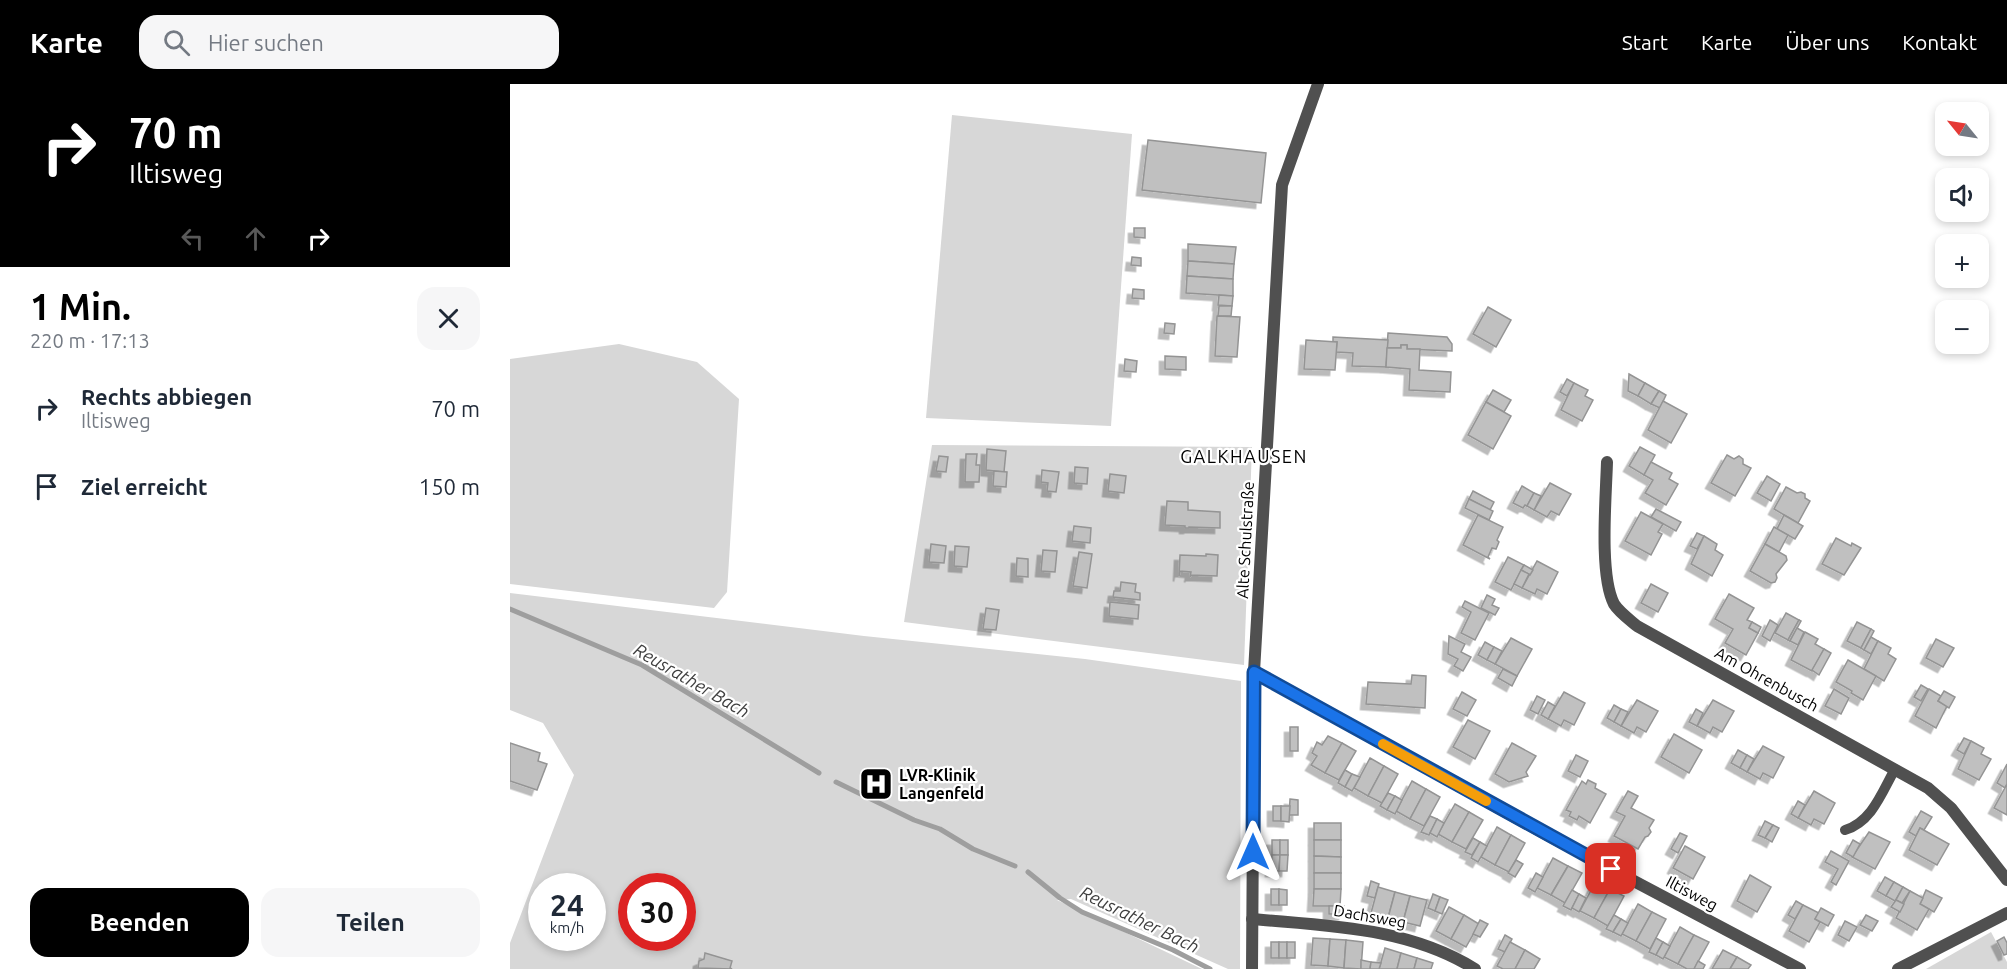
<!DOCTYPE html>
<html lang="de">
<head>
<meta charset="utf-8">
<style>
  :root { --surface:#fff; --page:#f6f6f7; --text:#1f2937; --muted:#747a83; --accent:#000 }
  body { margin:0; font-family:Ubuntu,sans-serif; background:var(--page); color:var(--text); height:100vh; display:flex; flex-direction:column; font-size:22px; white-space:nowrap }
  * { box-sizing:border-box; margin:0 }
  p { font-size:20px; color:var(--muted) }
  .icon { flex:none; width:33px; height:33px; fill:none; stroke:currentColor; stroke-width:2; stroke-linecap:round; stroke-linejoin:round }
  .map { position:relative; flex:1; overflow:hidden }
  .side { display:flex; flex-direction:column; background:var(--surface); width:510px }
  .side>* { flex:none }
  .hud { background:#000; color:#fff; overflow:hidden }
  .needle { width:39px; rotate:300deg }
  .tools { position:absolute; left:1425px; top:18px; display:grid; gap:12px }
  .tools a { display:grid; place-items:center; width:54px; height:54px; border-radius:12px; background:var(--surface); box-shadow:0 3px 9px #0003; font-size:30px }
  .speed { position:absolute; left:18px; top:789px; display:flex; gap:12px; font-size:30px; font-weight:700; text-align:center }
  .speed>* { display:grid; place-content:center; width:78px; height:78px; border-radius:50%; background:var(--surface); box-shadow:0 3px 9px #0003; line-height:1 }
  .speed small { font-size:15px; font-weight:400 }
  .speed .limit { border:9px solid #d22; background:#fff; color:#111 }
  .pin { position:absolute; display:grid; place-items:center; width:51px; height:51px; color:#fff; margin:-26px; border-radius:12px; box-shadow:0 3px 9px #0006 }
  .me { position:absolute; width:66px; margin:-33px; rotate:0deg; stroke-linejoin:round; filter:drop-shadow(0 0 4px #0008) }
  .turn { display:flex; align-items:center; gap:21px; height:126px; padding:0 30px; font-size:27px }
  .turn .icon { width:78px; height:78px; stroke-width:2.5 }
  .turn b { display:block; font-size:42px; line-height:51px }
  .lanes { display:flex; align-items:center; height:57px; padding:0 30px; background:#0003; justify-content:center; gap:30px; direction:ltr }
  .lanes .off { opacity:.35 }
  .round { display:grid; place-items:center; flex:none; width:63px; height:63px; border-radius:18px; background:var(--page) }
  .headline { display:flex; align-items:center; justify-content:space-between; height:102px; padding:0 30px }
  h1 { font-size:36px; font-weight:700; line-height:45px; color:var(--accent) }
  .button { display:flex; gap:12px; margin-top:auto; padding:12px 30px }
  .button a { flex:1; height:69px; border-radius:18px; background:var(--accent); color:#fff; font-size:24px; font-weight:700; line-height:69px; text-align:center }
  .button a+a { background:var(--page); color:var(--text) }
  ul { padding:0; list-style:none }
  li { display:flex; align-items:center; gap:18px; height:78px; padding:0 30px }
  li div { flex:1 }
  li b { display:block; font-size:22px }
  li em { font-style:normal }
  header { display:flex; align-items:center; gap:36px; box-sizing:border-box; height:84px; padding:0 30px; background:var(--accent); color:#fff }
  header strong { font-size:28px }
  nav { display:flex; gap:33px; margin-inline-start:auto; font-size:21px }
  .search { width:420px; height:54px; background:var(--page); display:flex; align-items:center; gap:15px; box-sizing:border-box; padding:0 21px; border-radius:18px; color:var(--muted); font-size:22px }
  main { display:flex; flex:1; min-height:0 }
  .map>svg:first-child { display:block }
  .green { fill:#d7d7d7; fill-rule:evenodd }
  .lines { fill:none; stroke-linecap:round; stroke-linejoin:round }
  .stream { stroke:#9e9e9e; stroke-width:5 }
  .building { fill:#c0c0c0; stroke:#949494; stroke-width:1.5; filter:url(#shadow) }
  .lane { stroke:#505050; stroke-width:10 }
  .street { stroke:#505050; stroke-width:12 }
  .route-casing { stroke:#114b97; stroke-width:15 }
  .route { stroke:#1a73e8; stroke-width:10 }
  .slow { stroke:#f59e0b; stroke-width:10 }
  .labels { text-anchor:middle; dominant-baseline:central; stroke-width:4.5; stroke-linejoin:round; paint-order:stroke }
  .street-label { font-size:16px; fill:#000; stroke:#fff }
  .poi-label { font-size:16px; font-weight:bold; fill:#000; stroke:#fff; text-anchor:start }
  .neighbourhood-label { font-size:18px; letter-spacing:1.5px; fill:#000; stroke:#fff }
  .water-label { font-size:18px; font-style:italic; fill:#3f3f3f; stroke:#fff }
</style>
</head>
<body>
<header>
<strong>Karte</strong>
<div class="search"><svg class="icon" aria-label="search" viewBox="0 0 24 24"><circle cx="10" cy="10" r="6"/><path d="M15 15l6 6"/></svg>Hier suchen</div>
<nav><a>Start</a><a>Karte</a><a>Über uns</a><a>Kontakt</a></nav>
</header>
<main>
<section class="side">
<div class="hud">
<div class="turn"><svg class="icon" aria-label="right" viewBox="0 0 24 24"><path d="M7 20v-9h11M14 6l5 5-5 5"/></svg><div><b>70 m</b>Iltisweg</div></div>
<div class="lanes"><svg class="icon off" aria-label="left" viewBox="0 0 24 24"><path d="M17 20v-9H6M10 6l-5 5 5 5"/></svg><svg class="icon off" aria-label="ahead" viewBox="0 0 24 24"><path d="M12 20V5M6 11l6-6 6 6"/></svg><svg class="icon" aria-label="right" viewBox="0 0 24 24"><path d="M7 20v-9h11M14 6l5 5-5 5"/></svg></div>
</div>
<div class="headline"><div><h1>1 Min.</h1><p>220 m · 17:13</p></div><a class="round"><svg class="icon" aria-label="close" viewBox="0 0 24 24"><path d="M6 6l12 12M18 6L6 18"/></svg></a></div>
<ul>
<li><svg class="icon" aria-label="right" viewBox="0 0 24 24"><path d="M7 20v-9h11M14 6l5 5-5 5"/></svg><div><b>Rechts abbiegen</b><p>Iltisweg</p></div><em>70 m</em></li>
<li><svg class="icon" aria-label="arrive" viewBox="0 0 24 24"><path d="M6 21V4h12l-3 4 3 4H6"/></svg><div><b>Ziel erreicht</b></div><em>150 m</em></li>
</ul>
<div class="button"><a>Beenden</a><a>Teilen</a></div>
</section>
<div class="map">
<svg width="1497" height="885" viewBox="0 0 1497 885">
  <defs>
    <filter id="shadow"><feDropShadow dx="-5.5" dy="5.5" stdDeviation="0" flood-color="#0004"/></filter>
  </defs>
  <rect width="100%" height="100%" fill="#fff"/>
  <g class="green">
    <polygon points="442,31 622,50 601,342 416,334"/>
    <polygon points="109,260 187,278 229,315 217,508 204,524 0,500 0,275"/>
    <polygon points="422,361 742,363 734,581 394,538"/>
    <path d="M0,509l354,43 221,23 156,22 -1,288h-12l-157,-70 -14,1 145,69h-692v-26l64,-168 -31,-52 -33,-13zM32,802h50v52h-50zM122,802h50v52h-50z"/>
    <polygon points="1481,848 1497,878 1497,885 1416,885"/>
  </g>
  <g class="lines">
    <g class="stream">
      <polyline points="0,525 132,581 309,689"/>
      <polyline points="326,698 404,736 430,745 463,765 505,782"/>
      <polyline points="518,788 550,814 572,828 663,866 700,885"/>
    </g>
  </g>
  <g class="building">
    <polygon points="638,56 756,69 751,119 632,106"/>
    <polygon points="624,144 635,144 635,154 624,153"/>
    <polygon points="678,160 726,163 724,180 678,177"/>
    <polygon points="622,173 631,174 631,182 621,181"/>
    <polygon points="678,177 724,180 723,195 677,192"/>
    <polygon points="677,192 723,195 723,212 676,209"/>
    <polygon points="623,205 634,206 634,215 622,214"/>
    <polygon points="709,211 723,212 722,222 708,221"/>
    <polygon points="709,222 722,222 721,232 708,232"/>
    <polygon points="978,223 1001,236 986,263 963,250"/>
    <polygon points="707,232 730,233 727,273 705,272"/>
    <polygon points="655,239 665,240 664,250 654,249"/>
    <polygon points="878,249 937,253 942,260 942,267 897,265 897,261 891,261 891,264 877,264"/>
    <polygon points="823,253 878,256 876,283 842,282 843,269 826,268 827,258 823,258"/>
    <polygon points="796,256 827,258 825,286 794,285"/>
    <polygon points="891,261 897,261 897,265 910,265 909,286 941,288 940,308 899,306 900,285 876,283 877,264 891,264"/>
    <polygon points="655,272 676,273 676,286 655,285"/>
    <polygon points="615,275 627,277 626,288 614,287"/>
    <polygon points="1119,290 1135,299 1128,312 1118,307"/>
    <polygon points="1057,295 1064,299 1057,312 1050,308"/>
    <polygon points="1064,299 1078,306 1075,312 1083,316 1072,337 1051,326"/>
    <polygon points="1135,299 1149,307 1141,320 1128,312"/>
    <polygon points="983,306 1001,316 994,328 976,318"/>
    <polygon points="1149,307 1156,311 1150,324 1141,320"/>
    <polygon points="1153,317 1177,330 1161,359 1138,346"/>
    <polygon points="976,318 1001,332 983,365 958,351"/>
    <polygon points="1130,363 1145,371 1134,391 1119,382"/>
    <polygon points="477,365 496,367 494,388 476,386"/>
    <polygon points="456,370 467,370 466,381 470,381 469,398 455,398"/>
    <polygon points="1217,371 1224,375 1229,372 1233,375 1233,380 1241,384 1225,412 1201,399"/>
    <polygon points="429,372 438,373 436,388 426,387"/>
    <polygon points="1141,378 1162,389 1159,395 1168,400 1156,421 1135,409 1143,396 1134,391"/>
    <polygon points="565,383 578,384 577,400 564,399"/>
    <polygon points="532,386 549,388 546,408 537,407 538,399 531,398"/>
    <polygon points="484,387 497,388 496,403 483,402"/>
    <polygon points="600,390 616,392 614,409 598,407"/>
    <polygon points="1257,392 1270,400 1261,417 1247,409"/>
    <polygon points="1040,399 1061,410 1049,431 1041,427 1037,433 1024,426"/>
    <polygon points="1012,402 1024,409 1017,422 1015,421 1013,424 1003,419"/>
    <polygon points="1276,403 1287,409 1291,408 1295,410 1295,414 1300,417 1288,439 1264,425"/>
    <polygon points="963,407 984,418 980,426 959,415"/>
    <polygon points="1024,409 1031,412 1024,426 1017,422"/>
    <polygon points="959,415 983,427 979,436 955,424"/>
    <polygon points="657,417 678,418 678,426 710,428 710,444 679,443 679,444 675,444 675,442 655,441"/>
    <polygon points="1146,425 1171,438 1166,447 1141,433"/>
    <polygon points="1131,428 1153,440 1148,448 1152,450 1141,471 1115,457"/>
    <polygon points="968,431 993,443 987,456 989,458 986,465 982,464 978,473 980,475 953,461"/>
    <polygon points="1274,431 1293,442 1285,455 1267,445"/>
    <polygon points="564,442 581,444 580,459 562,457"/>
    <polygon points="1264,443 1278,451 1269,468 1255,460"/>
    <polygon points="1187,449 1194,452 1187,465 1180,462"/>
    <polygon points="1194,452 1207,460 1205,466 1213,471 1202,492 1181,480"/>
    <polygon points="1326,454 1341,462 1342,459 1351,464 1334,491 1312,480"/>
    <polygon points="421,460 436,462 434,479 419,478"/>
    <polygon points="1255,460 1276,472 1277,476 1266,490 1267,494 1265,498 1261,499 1240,487"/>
    <polygon points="445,462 459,463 457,483 444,482"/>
    <polygon points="533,466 547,467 545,488 531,487"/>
    <polygon points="569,468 582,470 577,504 563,502"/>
    <polygon points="696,470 708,471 707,492 681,491 680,493 681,488 670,487 669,492 670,471 696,472"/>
    <polygon points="998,473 1014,481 1001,506 985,498"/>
    <polygon points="507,474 518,475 518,493 506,492"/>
    <polygon points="1027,477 1048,488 1037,510 1027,505 1025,510 1012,504"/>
    <polygon points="1014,481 1023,486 1020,491 1011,486"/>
    <polygon points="1011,486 1019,490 1012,504 1004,500"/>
    <polygon points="611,498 626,500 625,508 630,509 630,516 603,513 604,507 610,507"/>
    <polygon points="1141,500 1158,509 1148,528 1131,519"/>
    <polygon points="1219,510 1244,524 1237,536 1242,538 1239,544 1248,549 1236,571 1215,559 1223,545 1205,535"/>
    <polygon points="977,511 985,515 982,521 989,524 985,531 971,524"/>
    <polygon points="955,517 979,529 965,556 951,549 961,528 952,523"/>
    <polygon points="600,518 629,521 628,535 599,532"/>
    <polygon points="476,524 489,526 486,546 473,545"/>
    <polygon points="1276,529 1289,536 1278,556 1265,549"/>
    <polygon points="1260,536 1268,541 1260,557 1252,552"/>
    <polygon points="1289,536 1291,537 1280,557 1278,556"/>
    <polygon points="1242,538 1251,543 1248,549 1239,544"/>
    <polygon points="1347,538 1361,545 1351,564 1337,557"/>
    <polygon points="1287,544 1294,548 1288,561 1280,557"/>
    <polygon points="1361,545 1364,547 1354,566 1351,564"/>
    <polygon points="1295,548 1308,555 1305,560 1314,565 1302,587 1281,576"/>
    <polygon points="939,552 955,560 951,568 961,573 953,587 944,582 948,575 938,570"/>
    <polygon points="1361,553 1368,557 1361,570 1354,566"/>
    <polygon points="1001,554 1022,565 1007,592 985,580"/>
    <polygon points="1426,555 1444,564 1433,583 1416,574"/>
    <polygon points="1368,557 1381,564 1378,570 1386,575 1374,597 1354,585"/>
    <polygon points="975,558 984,563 977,576 968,571"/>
    <polygon points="984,563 992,567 985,580 977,576"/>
    <polygon points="1314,565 1321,569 1309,591 1302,586"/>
    <polygon points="1338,576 1366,592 1353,616 1341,609 1342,607 1326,598"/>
    <polygon points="993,585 1007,592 1002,602 988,594"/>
    <polygon points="902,591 916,592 915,624 856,620 858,598 901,600"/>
    <polygon points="1411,601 1418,605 1411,617 1404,613"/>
    <polygon points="1324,605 1339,614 1331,630 1315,622"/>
    <polygon points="1419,605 1431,612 1428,617 1437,622 1426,644 1405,632"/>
    <polygon points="1434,607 1445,613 1439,624 1428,617"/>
    <polygon points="952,608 966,616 957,632 943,625"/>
    <polygon points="1054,608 1075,619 1064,641 1054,636 1051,642 1038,635"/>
    <polygon points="1027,612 1035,616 1028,630 1020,626"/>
    <polygon points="1127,616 1148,627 1136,648 1127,643 1124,649 1111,642"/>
    <polygon points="1203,616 1224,627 1212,648 1203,643 1200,649 1187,642"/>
    <polygon points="1038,618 1045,622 1038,635 1031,631"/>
    <polygon points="1104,621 1111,625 1104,638 1097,634"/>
    <polygon points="1111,625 1118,628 1111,642 1104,638"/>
    <polygon points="1186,625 1193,629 1187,642 1179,638"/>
    <polygon points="958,636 980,647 965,675 943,663"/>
    <rect x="780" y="643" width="8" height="24"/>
    <polygon points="1164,650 1192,666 1179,689 1151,673"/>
    <polygon points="818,652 832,659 815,689 801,681 807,672 802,669 807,658 812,661"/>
    <polygon points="1454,654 1461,657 1454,670 1447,666"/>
    <polygon points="1461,657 1474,664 1471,670 1481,675 1469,696 1448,685"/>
    <polygon points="0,659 30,669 28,677 37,680 27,706 0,697"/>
    <polygon points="832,659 846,667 829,696 815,689"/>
    <polygon points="1002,659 1026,672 1016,688 1018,692 999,698 985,690"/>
    <polygon points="1253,662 1274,673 1263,694 1253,689 1250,695 1237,688"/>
    <polygon points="1228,666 1237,671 1230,684 1221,679"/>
    <polygon points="1066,671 1078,677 1070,693 1058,687"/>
    <polygon points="1237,671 1244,675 1237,688 1230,684"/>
    <polygon points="860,674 874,682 858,712 844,704"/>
    <polygon points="1497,680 1497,700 1495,704 1487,699"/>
    <polygon points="874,682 888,690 872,719 858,712"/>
    <polygon points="835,686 842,690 835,703 828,699"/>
    <polygon points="842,690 850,693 842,707 835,703"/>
    <polygon points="1078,696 1086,700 1085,704 1096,710 1080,739 1069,732 1067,736 1059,732 1061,728 1056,726 1072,697 1076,700"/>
    <polygon points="902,697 916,705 900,735 886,727"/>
    <polygon points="1497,700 1497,731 1484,724"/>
    <polygon points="916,705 930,713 914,742 900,735"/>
    <polygon points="1118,707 1128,712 1121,724 1144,736 1139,744 1141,748 1138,752 1135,753 1128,765 1104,752 1115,732 1106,728"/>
    <polygon points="1304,707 1325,719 1314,740 1304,735 1301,741 1288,734"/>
    <polygon points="878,709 885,712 877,726 870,722"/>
    <polygon points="885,712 892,716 885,730 877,726"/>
    <polygon points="780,715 788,716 788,731 779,731"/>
    <polygon points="1288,717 1295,721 1288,734 1281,730"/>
    <polygon points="945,720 959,728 942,758 928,750"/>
    <rect x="763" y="722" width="8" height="15"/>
    <polygon points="771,722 780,722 779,738 771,737"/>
    <polygon points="1411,727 1422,733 1414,746 1410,744 1406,752 1399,748"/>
    <polygon points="959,728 973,736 956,765 942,758"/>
    <polygon points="920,732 927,735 919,751 911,748"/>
    <polygon points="927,735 934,739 927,753 920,749"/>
    <polygon points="1255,737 1263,741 1255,754 1248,751"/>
    <rect x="804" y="739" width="27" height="17"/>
    <polygon points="1263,741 1269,744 1262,758 1255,754"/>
    <polygon points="987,743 1001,751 985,781 971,773"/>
    <polygon points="1410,744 1439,760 1427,781 1399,766"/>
    <polygon points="1359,748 1380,758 1365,785 1342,773"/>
    <polygon points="1170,749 1177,752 1168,769 1161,765"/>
    <polygon points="1001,751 1015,759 999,788 985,781"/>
    <polygon points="963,754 970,758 962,771 955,768"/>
    <rect x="762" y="756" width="8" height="15"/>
    <rect x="770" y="756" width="8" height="15"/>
    <polygon points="804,756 831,756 831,773 804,772"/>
    <polygon points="1343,756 1350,760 1343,773 1336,769"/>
    <polygon points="970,758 977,762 968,778 961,774"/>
    <polygon points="1175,762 1195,773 1183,795 1163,784"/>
    <polygon points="1321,767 1339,777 1326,801 1321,798 1328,785 1315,778"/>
    <polygon points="762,771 770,771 769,787 761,787"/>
    <polygon points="770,771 778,771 777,787 769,787"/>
    <polygon points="804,772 831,773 831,789 804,789"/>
    <polygon points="1043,774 1058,782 1041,811 1027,804"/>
    <polygon points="1006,776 1013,780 1005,793 998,789"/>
    <polygon points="1058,782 1072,789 1055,819 1041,811"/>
    <rect x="804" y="789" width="27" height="16"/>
    <polygon points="1026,789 1033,793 1025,808 1018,804"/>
    <polygon points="1240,791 1261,803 1247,828 1227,817"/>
    <polygon points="1375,793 1384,798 1376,812 1367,807"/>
    <polygon points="861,797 869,800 865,814 857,812"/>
    <polygon points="1086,797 1100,805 1084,834 1070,827"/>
    <polygon points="1384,798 1393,803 1385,817 1376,812"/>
    <polygon points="868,803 885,808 878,834 861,829"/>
    <polygon points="1393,803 1400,807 1392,819 1386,816"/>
    <rect x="761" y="805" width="8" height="16"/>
    <polygon points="769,805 777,806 777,821 769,821"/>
    <polygon points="804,805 831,805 830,822 803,822"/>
    <polygon points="1100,805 1114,812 1098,842 1084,834"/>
    <polygon points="1062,806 1069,810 1061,826 1053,822"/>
    <polygon points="1416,806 1432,814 1424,828 1410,820"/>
    <polygon points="1400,807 1413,814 1410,820 1419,825 1407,846 1386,834"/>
    <polygon points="885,808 900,812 893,838 878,834"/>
    <polygon points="923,810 930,813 925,827 918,824"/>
    <polygon points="1069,810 1076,814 1069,828 1062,824"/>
    <polygon points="900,812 917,816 910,842 893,838"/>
    <polygon points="930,813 938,816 932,830 925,827"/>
    <polygon points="1386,816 1394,820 1390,828 1381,823"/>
    <polygon points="1286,817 1293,821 1285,835 1278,831"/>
    <polygon points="1128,820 1142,828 1126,857 1112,850"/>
    <polygon points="1293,821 1309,829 1305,835 1310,838 1299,858 1279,847"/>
    <rect x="819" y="822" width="15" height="8"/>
    <polygon points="939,823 954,831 941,855 926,847"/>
    <polygon points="1311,824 1324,831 1318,842 1305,835"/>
    <polygon points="1142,828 1156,835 1140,865 1126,857"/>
    <polygon points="954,831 969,840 956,863 941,855"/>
    <polygon points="1104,831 1111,835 1103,848 1096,845"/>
    <polygon points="1356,831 1368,837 1362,847 1350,841"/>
    <polygon points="1111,835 1118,839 1111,852 1103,848"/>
    <polygon points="970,836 978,840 970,853 963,850"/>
    <polygon points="1335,837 1347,843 1339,857 1328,851"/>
    <polygon points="1170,843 1184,851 1168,880 1154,873"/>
    <polygon points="995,851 1002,855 995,868 988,865"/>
    <polygon points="1184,851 1199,858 1184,885 1177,885 1168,880"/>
    <polygon points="1494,853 1497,859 1497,870 1494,871 1487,857"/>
    <polygon points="803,854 820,855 818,882 801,881"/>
    <polygon points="1146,854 1153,858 1146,871 1139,868"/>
    <polygon points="820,855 836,856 834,884 818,882"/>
    <polygon points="836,856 853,858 851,885 834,884"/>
    <rect x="761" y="858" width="8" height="16"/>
    <rect x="769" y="858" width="8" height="16"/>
    <rect x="777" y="858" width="8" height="16"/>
    <polygon points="1000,858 1015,866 1005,885 993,885 987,882"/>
    <polygon points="1153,858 1160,862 1153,875 1146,871"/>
    <polygon points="875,864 891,869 887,885 869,885"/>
    <polygon points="1015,866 1030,875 1024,885 1005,885"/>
    <polygon points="1213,866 1227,873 1220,885 1202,885"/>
    <polygon points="195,869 222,877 220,884 222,885 188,884 189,877 194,875"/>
    <polygon points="891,869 907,874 904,885 887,885"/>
    <polygon points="1227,873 1241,881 1238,885 1220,885"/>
    <polygon points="907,874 923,879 921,885 904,885"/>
    <polygon points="851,876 861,878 860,885 851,885"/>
    <polygon points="1188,877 1195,881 1193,885 1184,885"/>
    <polygon points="861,878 871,879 869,885 860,885"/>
  </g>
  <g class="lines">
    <path class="lane" d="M1335,746c27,-8 37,-38 50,-61"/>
    <g class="street">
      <path d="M1097,378c-1,35 -8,113 7,142 5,8 16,16 23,22l291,162 23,20 56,72"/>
      <polyline points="744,588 1037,751 1290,885"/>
      <path d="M742,835c76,7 156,8 223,50"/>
      <polyline points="742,885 744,588 772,101 808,0"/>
      <polyline points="1388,885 1497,829"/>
    </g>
  </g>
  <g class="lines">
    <defs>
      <polyline id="route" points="743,768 744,588 1101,785"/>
    </defs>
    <use href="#route" class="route-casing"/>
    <use href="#route" class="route"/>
    <polyline class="slow" points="873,660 976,717"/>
  </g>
  <defs>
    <symbol id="hospital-square" viewBox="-11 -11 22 22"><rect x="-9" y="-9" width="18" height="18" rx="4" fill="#000" stroke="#fff"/><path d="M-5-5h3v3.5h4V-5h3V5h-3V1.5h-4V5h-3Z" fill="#fff"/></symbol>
  </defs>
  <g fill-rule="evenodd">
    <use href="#hospital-square" x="347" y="681" width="38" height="38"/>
  </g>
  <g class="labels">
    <g class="street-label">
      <text transform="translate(735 456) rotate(-87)">Alte Schulstraße</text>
      <text transform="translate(1257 595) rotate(29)">Am Ohrenbusch</text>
      <text transform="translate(1182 809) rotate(28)">Iltisweg</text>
      <text transform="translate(860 832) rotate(10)">Dachsweg</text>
    </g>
    <g class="poi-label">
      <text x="389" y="691">LVR-Klinik<tspan x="389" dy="18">Langenfeld</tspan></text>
    </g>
    <g class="neighbourhood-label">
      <text x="734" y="372">GALKHAUSEN</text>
    </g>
    <g class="water-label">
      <text transform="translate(182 596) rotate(30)">Reusrather Bach</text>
      <text transform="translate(630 835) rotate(26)">Reusrather Bach</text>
    </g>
  </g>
</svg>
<div class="tools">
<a><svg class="needle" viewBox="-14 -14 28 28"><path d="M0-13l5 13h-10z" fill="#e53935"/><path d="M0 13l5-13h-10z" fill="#747a83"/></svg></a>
<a><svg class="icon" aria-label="sound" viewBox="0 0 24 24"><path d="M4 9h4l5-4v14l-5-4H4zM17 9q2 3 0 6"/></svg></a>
<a>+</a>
<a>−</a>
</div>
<div class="speed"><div>24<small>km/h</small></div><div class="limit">30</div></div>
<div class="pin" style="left:1101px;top:785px;background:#d93025"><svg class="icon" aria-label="arrive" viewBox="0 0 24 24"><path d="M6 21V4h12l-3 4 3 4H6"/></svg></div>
<svg class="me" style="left:743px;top:768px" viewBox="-20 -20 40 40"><path d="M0-17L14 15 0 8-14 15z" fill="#1a73e8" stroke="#fff" stroke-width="4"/></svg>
</div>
</main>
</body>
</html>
